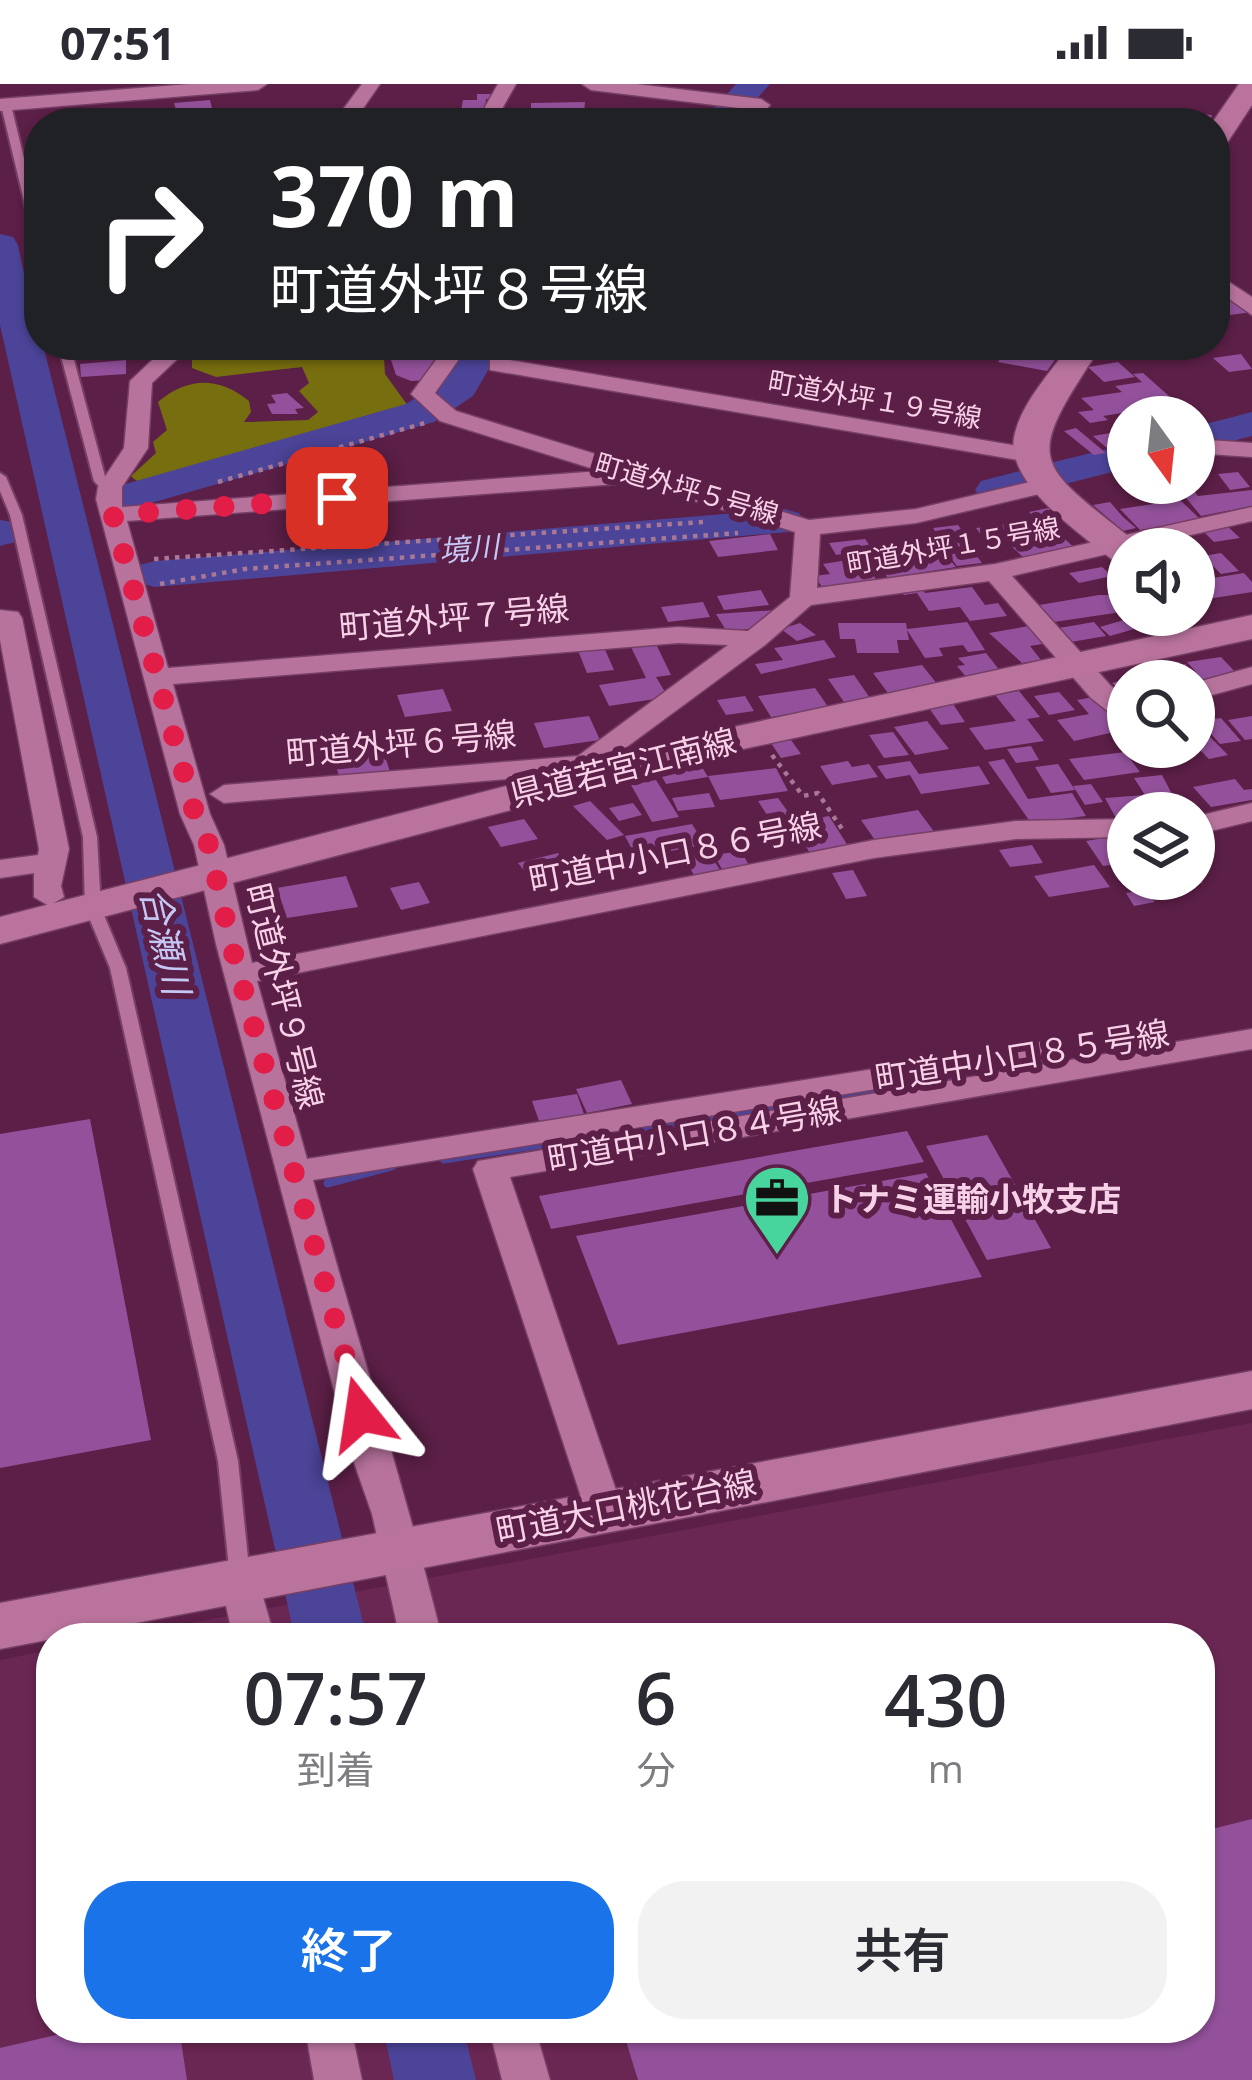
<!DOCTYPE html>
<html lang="ja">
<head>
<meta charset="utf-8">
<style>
  :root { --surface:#fff; --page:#f2f2f3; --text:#2b2b33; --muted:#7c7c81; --accent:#1a73e8 }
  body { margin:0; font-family:"Open Sans","Noto Sans JP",sans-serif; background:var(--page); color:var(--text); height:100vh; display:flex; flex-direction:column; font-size:45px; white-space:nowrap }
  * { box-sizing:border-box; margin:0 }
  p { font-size:39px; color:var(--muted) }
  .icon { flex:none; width:66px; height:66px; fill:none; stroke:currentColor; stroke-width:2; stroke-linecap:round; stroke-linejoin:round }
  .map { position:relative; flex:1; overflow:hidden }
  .sheet { position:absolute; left:36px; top:1539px; width:1179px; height:420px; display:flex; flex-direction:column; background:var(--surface); border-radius:48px; box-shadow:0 3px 9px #0004 }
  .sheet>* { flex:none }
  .hud { position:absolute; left:24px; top:24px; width:1206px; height:252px; border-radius:48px; box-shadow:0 3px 9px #0004; background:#202124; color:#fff; overflow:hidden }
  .needle { width:78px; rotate:165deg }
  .buttons { position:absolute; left:1107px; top:312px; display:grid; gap:24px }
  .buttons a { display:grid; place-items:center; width:108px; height:108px; border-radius:50%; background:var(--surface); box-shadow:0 3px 9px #0004; font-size:60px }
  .pin { position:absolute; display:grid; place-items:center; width:102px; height:102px; color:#fff; margin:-51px; border-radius:24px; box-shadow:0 6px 18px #0006 }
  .me { position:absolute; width:132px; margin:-66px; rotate:345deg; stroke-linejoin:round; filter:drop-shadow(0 0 9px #0008) }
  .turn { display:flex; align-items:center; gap:42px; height:252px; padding:0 48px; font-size:54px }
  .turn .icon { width:156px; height:156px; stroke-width:2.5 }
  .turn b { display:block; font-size:84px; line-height:102px }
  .eta { display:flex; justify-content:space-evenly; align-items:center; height:204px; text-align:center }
  .eta b { font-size:72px; font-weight:600; line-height:84px }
  .button { display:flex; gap:24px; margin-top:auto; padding:24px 48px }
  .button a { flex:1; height:138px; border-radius:48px; background:var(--accent); color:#fff; font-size:48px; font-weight:600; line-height:138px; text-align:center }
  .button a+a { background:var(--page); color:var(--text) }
  .status { display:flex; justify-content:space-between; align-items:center; height:84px; padding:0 60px; background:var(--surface); direction:ltr }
  .status svg { height:33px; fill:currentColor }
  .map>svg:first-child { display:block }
  .built { fill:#6b2754 }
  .forest { fill:#776e0f }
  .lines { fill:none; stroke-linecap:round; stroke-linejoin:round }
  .stream { stroke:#4b4498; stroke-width:9 }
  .river { fill:#4b4498; fill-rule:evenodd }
  .building { fill:#93519b }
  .lane-casing { stroke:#763f65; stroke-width:4 }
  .street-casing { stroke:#763f65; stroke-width:3 }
  .secondary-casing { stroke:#763f65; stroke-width:3 }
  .path { stroke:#a97897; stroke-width:4.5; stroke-dasharray:4.5 6; stroke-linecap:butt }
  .lane { fill:#b8739d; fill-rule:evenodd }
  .street { fill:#b8739d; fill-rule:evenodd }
  .secondary { fill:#b9739d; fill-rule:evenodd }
  .route { stroke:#e11d48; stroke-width:21; stroke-dasharray:0 37.8 }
  .labels { text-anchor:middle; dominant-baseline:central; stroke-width:12; stroke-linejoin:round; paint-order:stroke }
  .far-street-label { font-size:27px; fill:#f7d1e7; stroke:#5c1f47 }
  .far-water-label { font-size:30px; font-style:italic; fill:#c5c7f5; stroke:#5c1f47 }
  .street-label { font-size:33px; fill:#f7d1e7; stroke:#5c1f47 }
  .poi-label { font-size:33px; font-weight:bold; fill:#f7d1e7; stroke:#5c1f47; text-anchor:start }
  .water-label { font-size:36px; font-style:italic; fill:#c5c7f5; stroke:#5c1f47 }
</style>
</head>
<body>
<div class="status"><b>07:51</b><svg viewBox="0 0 49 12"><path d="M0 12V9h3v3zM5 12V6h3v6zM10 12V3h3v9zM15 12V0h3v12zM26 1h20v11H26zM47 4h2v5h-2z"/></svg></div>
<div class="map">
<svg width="1252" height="1996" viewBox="0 0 1252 1996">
  <rect width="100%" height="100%" fill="#5c1f47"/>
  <polygon class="built" points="1252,1339 1252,1996 0,1996 0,1576 51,1566 51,1944 1200,1944 1200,1554 111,1554"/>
  <path class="forest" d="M206,261l163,3 15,10 1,16 31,43c-35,17 -219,77 -252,74 -12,-2 -24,-6 -33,-15l25,-23 -3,-11 14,-12 -9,-28c30,-25 60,-26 91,-1l2,11 -7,10 64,-2 10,-8 -19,-21 10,-8 -7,-16 -86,10 -24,-9v-15z"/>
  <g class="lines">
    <g class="stream">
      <polyline points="444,1075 961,995"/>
      <polyline points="328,1099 392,1082"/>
    </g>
    <g class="river">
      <polygon points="736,0 770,0 735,39 701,39"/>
      <polygon points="0,150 13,153 18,161 39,261 43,261 367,1554 295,1554 0,241"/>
      <polygon points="465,261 503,261 473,312 434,338 130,425 115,421 109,412 115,403 406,320 444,296"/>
      <polygon points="1252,328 1252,352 1194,367 1194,343"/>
      <polygon points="1128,360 1128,384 1065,400 1050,397 1044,388 1050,379"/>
      <polygon points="1024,386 1039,390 1045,399 1039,408 996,419 981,415 975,406 981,397"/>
      <polygon points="784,425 799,429 805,438 799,447 155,503 139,499 133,490 139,481 155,477"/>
      <polygon points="0,436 19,439 26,448 19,457 0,462"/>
      <polygon points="383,1944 463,1944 476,1996 394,1996"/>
    </g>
  </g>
  <g class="building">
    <polygon points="477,10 496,10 495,15 486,15 485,27 461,27 463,16 477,16"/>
    <polygon points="210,16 213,28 177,29 174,19"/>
    <polygon points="585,18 584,28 531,33 531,19"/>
    <polygon points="1173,28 1212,31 1210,39 1169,39"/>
    <polygon points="1226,208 1252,226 1252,228 1215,233 1215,210"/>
    <polygon points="386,261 454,261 428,296 411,297 396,291"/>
    <polygon points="1008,265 1057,273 1047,287 998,278"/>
    <polygon points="1241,270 1252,285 1229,288 1213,274"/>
    <polygon points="126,276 126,290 81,293 80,280"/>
    <polygon points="1118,278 1135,293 1104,298 1088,283"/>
    <polygon points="1143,289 1178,320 1103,332 1108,336 1090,339 1078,328 1094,326 1081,314 1122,308 1115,302 1142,298 1133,290"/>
    <polygon points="287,309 304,324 295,325 298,330 272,330 267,320 276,319 271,311"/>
    <polygon points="1076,344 1106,369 1094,371 1064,347"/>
    <polygon points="1128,346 1128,361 1108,365 1093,352"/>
    <polygon points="1238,388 1250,403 1230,406 1218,390"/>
    <polygon points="1252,406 1252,422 1201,432 1182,409 1194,407 1198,412"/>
    <polygon points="1180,416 1201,436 1140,446 1120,425"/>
    <polygon points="1110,418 1123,433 1136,444 1123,447 1093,421"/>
    <polygon points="1053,423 1068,436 1044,441 1029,428"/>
    <polygon points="1007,440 1021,456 1058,449 1076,465 1025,475 1007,458 989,461 976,444"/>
    <polygon points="1225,440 1240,454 1214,458 1200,444"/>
    <polygon points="958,441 973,462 948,466 933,444"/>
    <polygon points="770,450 778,466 718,473 709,457"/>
    <polygon points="865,455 873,466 836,471 829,459"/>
    <polygon points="972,466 982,479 957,482 947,469"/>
    <polygon points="943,468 956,483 888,494 876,478"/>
    <polygon points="1221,469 1239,487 1221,490 1203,472"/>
    <polygon points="860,474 876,495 823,504 814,492 830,490 823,480"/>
    <polygon points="1102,483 1112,492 1079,499 1069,489"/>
    <polygon points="1244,489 1252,498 1252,508 1201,516 1194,509 1194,497"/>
    <polygon points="918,499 925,509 972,503 985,521 998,519 1007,532 970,537 960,523 929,527 917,509 904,511 897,503"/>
    <polygon points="761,506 769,521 724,526 717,512"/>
    <polygon points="1099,511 1128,511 1128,527 1054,538 1039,521"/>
    <polygon points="703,518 710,533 668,538 661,523"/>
    <polygon points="775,526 779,532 762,535 767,542 727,548 716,530"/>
    <polygon points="1134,533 1145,542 1110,552 1100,543"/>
    <polygon points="967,538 985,566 968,568 963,561 939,564 943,572 925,574 907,546 909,556 897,556 899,569 857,569 855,555 840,555 838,539 906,539 907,545"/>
    <polygon points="1094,538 1106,552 1071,558 1059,544"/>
    <polygon points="800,539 816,551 797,557 781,545"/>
    <polygon points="1040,540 1055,558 1030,562 1041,576 1022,579 989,549"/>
    <polygon points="824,556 836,573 761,590 755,580 783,576 774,564"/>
    <polygon points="656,560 671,591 656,593 668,613 609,622 599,601 646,594 631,563"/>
    <polygon points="603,561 614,586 587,589 577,564"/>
    <polygon points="986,569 1001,588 967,594 957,582 965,581 958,574"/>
    <polygon points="1221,573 1238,591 1204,597 1187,578"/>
    <polygon points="1185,580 1204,600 1178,597 1165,583"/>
    <polygon points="922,581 938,601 888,609 873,589"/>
    <polygon points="1164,587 1175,597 1128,597 1128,613 1112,599"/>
    <polygon points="854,591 870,614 844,618 828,595"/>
    <polygon points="815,604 829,624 771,633 758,612"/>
    <polygon points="443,605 452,627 405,633 397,611"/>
    <polygon points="1019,607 1040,633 1027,635 1044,657 985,666 969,644 1016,637 995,611"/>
    <polygon points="1059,608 1075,626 1049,631 1034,612"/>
    <polygon points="1105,611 1128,645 1074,657 1057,636 1089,630 1077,616"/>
    <polygon points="745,612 754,627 726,631 717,616"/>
    <polygon points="953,620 965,638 941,641 929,624"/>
    <polygon points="589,632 600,656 544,664 534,639"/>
    <polygon points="1252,632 1252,655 1245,656 1228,636"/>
    <polygon points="1221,634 1241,657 1220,660 1200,637"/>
    <polygon points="1194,636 1211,654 1228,671 1209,675 1194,660"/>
    <polygon points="927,637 949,665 915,671 894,643"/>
    <polygon points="893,648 909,671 884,674 869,651"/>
    <polygon points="791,656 801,670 781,674 771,659"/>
    <polygon points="1031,662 1039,676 1016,679 1007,665"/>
    <polygon points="1126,663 1181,663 1188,670 1141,679"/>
    <polygon points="1125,668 1140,688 1084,696 1069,675"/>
    <polygon points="384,669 391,691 341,698 334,676"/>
    <polygon points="1004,675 1028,715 1072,709 1086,732 1031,739 988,678"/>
    <polygon points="848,677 852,683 869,680 878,693 832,701 820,682"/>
    <polygon points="910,677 919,690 979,682 990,700 921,710 910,691 886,695 877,682"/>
    <polygon points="699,678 708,693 666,700 657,684"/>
    <polygon points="1058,680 1075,706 1051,709 1035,683"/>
    <polygon points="776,684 788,707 720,716 708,692"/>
    <polygon points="1162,691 1182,729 1128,729 1128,735 1117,736 1105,714 1145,711 1134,694"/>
    <polygon points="1235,695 1244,706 1252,705 1252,716 1211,723 1193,703"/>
    <polygon points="656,696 679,733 652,738 631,701"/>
    <polygon points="1091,700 1103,718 1085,721 1073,702"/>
    <polygon points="709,709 715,723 678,727 672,714"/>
    <polygon points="778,714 791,732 770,736 758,717"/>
    <polygon points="590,717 624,751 607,756 573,722"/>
    <polygon points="633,719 642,731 619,737 609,724"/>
    <polygon points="918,726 935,749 877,759 861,736"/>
    <polygon points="829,732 850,765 812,772 805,761 792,763 778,741"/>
    <polygon points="524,735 538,755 501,763 488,743"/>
    <polygon points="692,740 705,761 636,773 625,752"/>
    <polygon points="1110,753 1127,779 1103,782 1086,757"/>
    <polygon points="1032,761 1043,779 1010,783 999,766"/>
    <polygon points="708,767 720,786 694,791 683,772"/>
    <polygon points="741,767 750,783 723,787 714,771"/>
    <polygon points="558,769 577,793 538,804 518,779"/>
    <polygon points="1094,781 1110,803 1049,813 1034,792"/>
    <polygon points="853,786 867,812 846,815 832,789"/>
    <polygon points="1194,787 1203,799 1187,801 1190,806 1150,813 1155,818 1134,822 1126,809 1140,807 1134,798 1194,795"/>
    <polygon points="346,792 358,823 287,834 277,804"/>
    <polygon points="419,798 430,819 401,826 390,804"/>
    <polygon points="621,996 632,1020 587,1029 576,1005"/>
    <polygon points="577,1010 584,1030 539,1037 532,1017"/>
    <polygon points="90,1035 151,1356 0,1384 0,1050"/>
    <polygon points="907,1047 924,1078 551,1145 539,1112"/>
    <polygon points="987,1051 1051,1164 987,1176 926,1062"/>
    <polygon points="926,1089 982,1193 618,1261 576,1152"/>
    <polygon points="1252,1735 1252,1996 638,1996 622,1944 1200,1944 1200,1748"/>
    <polygon points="86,1944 179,1944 187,1996 0,1996 0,1964"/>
  </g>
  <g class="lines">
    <defs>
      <g id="lane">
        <polygon points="6,18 11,21 39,137 39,161 34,158 1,21"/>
        <polygon points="58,261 70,261 106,396 115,406 113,409 105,409 94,397"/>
        <polygon points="0,389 6,393 22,431 97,753 101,824 126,884 238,1377 250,1494 247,1499 240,1502 233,1499 230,1494 218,1377 110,884 85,824 83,753 10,431 0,407"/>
      </g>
      <g id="street">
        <polygon points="190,0 267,0 258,6 0,27 0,15"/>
        <polygon points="362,0 380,0 353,39 333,39"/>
        <polygon points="498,0 516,0 503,23 504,39 484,39 485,23"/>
        <polygon points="582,0 636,0 761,15 770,21 758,35 762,39 736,39 747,25 591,6"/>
        <polygon points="1215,189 1252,213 1252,231 1215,205"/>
        <path d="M168,261h24l-40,38 -4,65 -26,39v20l478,-36 -160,-50 -29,-27 36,-49h22l-34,48 21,18 353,109 107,-11 131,-31 12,7 -3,5 -140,33 -96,11 -3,54 178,-24 257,-57v14l-240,55 99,110 17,12v16l-18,-1 -19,-15 -102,-117 -178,24 -46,40 -171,126 -4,12h-20l-4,-9 -342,29 -14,-9 14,-9 354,-29 150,-111 -50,-2 -505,41 37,130 14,31 28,118 622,-123 142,-19 112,-2v18l-112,2 -142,19 -617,123 50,178 736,-117 16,10 -16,10 -730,118c42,153 91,304 129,458h-42l-28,-124 -22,-63 -134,-507 -22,-99 -14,-31 -84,-315 2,-12 26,-39 6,-67zM627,396l168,52 -5,65 -42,34 -70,-4 -510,41 -41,-147 490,-37z"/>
        <polygon points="498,274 1030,364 1042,371 1030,378 490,286 490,276"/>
        <polygon points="1194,355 1252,359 1252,373 1194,369"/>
        <polygon points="0,526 18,528 22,534 69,765 61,802 64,813 49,822 34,813 34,789 0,794 0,776 38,771 39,765 0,556"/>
        <polygon points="1252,583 1252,600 1194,616 1194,599"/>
        <polygon points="1252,719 1252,737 1194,751 1194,733"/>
        <polygon points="1252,945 1252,965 510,1093 623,1427 617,1437 603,1442 589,1437 473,1085 478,1077"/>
        <polygon points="240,1479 254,1483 275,1554 233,1554 220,1494 226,1483"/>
        <polygon points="305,1944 351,1944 362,1996 314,1996"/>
        <polygon points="489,1944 535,1944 550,1996 502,1996"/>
      </g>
      <g id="secondary">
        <polygon points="1239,0 1252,0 1252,21 1225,62 1215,64 1212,39"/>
        <path d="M1070,261h32c-79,120 -71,114 39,201l-13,3v16l-13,-3c-32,-27 -114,-80 -100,-129 8,-32 36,-61 55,-88z"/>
        <polygon points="1252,531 1252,555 743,665 0,860 0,833 738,642"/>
        <polygon points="1252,1287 1252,1325 0,1565 0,1519"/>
      </g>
    </defs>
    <use href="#lane" class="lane-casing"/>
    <use href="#street" class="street-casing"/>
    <use href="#secondary" class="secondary-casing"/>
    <g class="path">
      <polyline points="218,398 425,339"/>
      <polyline points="154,475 703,438"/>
      <polyline points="160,500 245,485 738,449"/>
      <polyline points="772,671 803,712 818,709 844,748"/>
    </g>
    <use href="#lane" class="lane"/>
    <use href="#street" class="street"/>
    <use href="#secondary" class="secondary"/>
  </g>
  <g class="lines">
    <polyline class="route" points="337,414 113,431 195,730 209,761 231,860 361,1330"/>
  </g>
  <defs>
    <symbol id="office-pin" viewBox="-11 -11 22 30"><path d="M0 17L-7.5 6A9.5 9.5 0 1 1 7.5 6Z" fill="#48d49d" stroke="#5c1f47"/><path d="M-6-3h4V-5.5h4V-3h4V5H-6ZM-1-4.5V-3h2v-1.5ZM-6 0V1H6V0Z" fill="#111"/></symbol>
  </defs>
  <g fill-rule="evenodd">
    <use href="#office-pin" x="739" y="1076" width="76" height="104"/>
  </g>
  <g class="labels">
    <g class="far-street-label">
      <text transform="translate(875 315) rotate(10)">町道外坪１９号線</text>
      <text transform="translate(687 404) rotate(16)">町道外坪５号線</text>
      <text transform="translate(953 461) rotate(-10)">町道外坪１５号線</text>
    </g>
    <g class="far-water-label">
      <text transform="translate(469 464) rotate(-5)">境川</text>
    </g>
    <g class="street-label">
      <text transform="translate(454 533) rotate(-5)">町道外坪７号線</text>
      <text transform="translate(401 659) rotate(-5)">町道外坪６号線</text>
      <text transform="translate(623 683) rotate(-14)">県道若宮江南線</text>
      <text transform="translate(675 768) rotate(-11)">町道中小口８６号線</text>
      <text transform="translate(285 912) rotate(76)">町道外坪９号線</text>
      <text transform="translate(1022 971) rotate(-9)">町道中小口８５号線</text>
      <text transform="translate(694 1050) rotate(-10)">町道中小口８４号線</text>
      <text transform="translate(626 1422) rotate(-11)">町道大口桃花台線</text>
    </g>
    <g class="poi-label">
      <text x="824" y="1114">トナミ運輸小牧支店</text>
    </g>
    <g class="water-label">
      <text transform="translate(166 857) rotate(77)">合瀬川</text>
    </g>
  </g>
</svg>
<div class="buttons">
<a><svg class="needle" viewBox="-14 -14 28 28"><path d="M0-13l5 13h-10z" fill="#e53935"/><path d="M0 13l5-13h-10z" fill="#7c7c81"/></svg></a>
<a><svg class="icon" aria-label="sound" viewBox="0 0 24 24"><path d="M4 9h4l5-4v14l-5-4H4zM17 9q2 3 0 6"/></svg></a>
<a><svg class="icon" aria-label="search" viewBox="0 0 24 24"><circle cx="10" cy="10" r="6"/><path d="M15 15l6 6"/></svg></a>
<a><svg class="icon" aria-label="layers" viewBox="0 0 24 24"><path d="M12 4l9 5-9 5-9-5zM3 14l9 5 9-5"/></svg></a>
</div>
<div class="pin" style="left:337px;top:414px;background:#d93025"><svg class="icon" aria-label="arrive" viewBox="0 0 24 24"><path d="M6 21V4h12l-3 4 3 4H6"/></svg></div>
<svg class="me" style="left:361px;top:1330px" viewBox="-20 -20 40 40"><path d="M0-17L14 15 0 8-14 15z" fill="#e11d48" stroke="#fff" stroke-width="4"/></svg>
<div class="hud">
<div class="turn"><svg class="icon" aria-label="right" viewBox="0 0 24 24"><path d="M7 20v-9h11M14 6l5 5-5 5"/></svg><div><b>370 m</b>町道外坪８号線</div></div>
</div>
<section class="sheet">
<div class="eta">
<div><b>07:57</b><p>到着</p></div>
<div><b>6</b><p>分</p></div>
<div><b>430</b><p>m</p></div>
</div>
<div class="button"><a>終了</a><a>共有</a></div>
</section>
</div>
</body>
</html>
